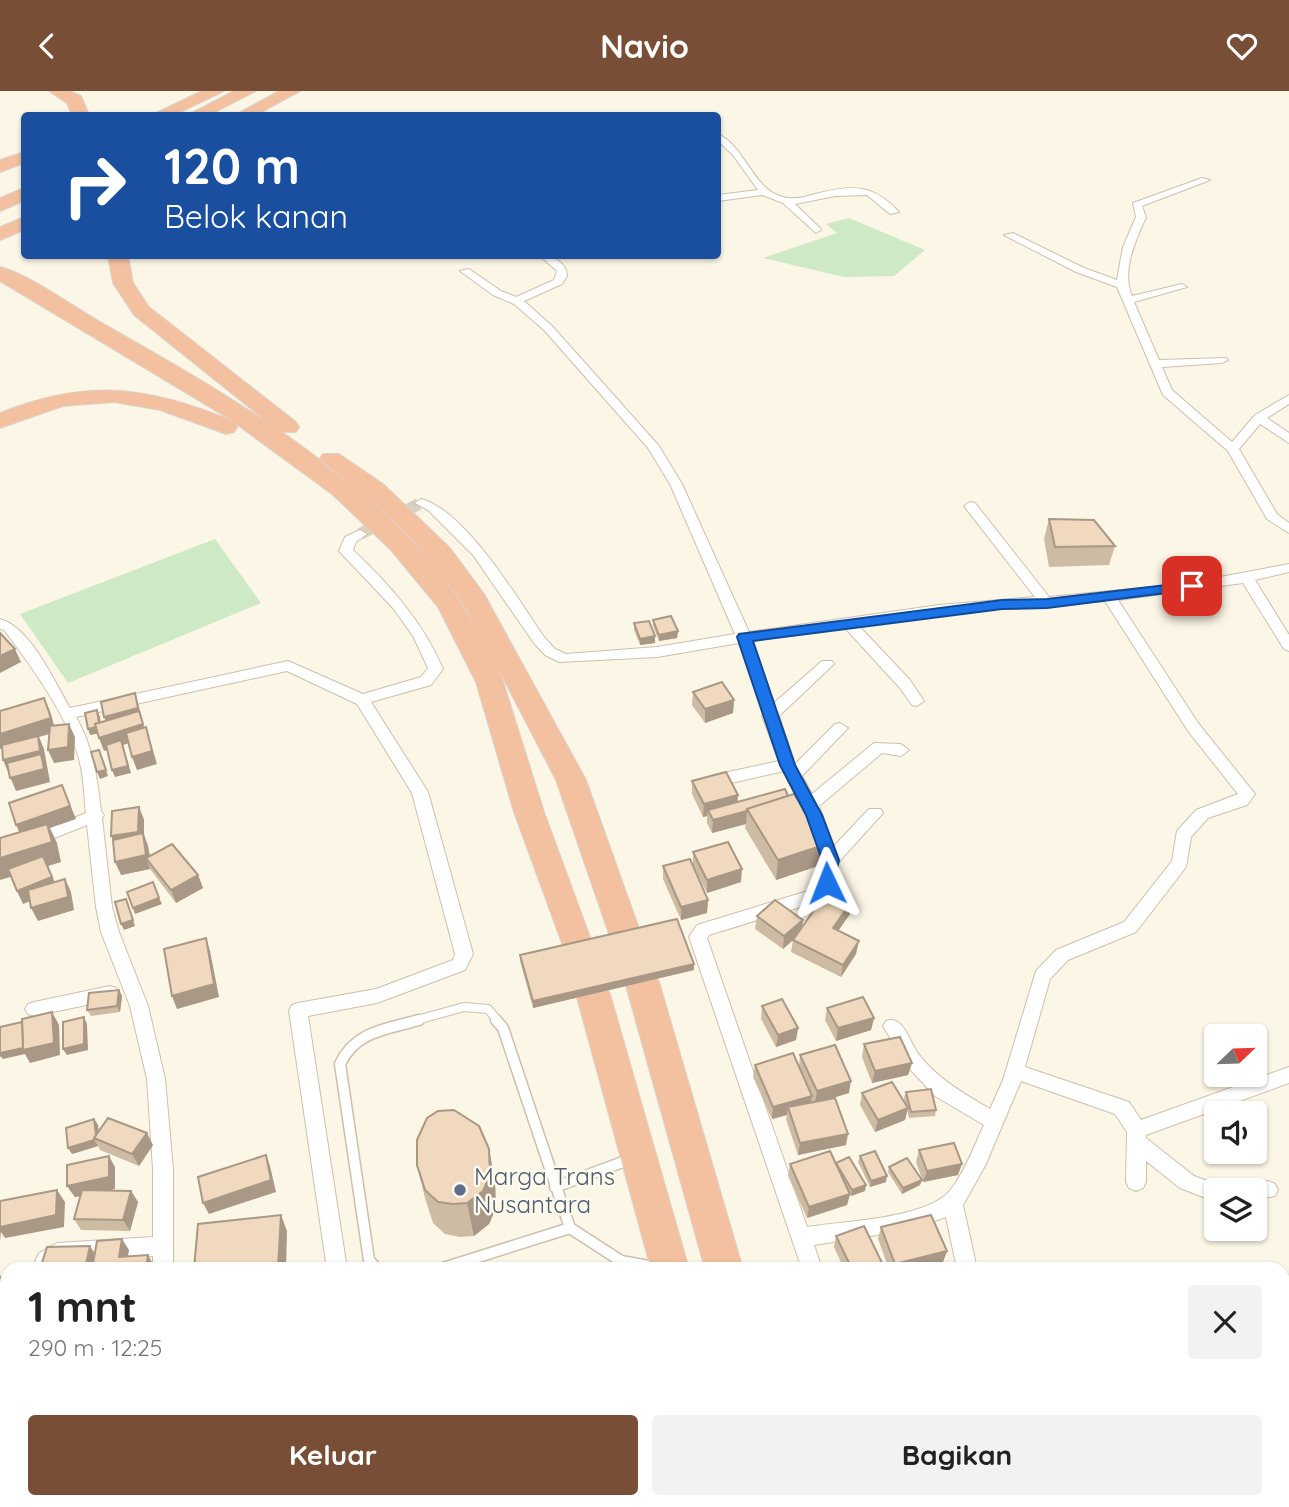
<!DOCTYPE html>
<html lang="id">
<head>
<meta charset="utf-8">
<style>
  :root { --surface:#fff; --page:#f2f2f2; --text:#222; --muted:#767676; --accent:#784f36 }
  body { margin:0; font-family:Quicksand,sans-serif; background:var(--page); color:var(--text); height:100vh; display:flex; flex-direction:column; font-size:26px; white-space:nowrap }
  * { box-sizing:border-box; margin:0 }
  p { font-size:23px; color:var(--muted) }
  .icon { flex:none; width:38px; height:38px; fill:none; stroke:currentColor; stroke-width:2; stroke-linecap:round; stroke-linejoin:round }
  .map { position:relative; flex:1; overflow:hidden }
  .sheet { position:absolute; left:0px; top:1171px; width:1290px; height:247px; display:flex; flex-direction:column; background:var(--surface); border-radius:21px 21px 0 0; box-shadow:0 2px 5px #0004 }
  .sheet>* { flex:none }
  .guide { position:absolute; left:21px; top:21px; width:700px; height:147px; border-radius:7px; box-shadow:0 2px 5px #0004; background:#1a4fa0; color:#fff; overflow:hidden }
  .needle { width:46px; rotate:67deg }
  .fabs { position:absolute; left:1204px; top:933px; display:grid; gap:14px }
  .fabs a { display:grid; place-items:center; width:63px; height:63px; border-radius:7px; background:var(--surface); box-shadow:0 2px 5px #0004; font-size:35px }
  .pin { position:absolute; display:grid; place-items:center; width:60px; height:60px; color:#fff; margin:-30px; border-radius:14px; box-shadow:0 4px 10px #0006 }
  .me { position:absolute; width:77px; margin:-38px; rotate:358deg; stroke-linejoin:round; filter:drop-shadow(0 0 5px #0008) }
  .turn { display:flex; align-items:center; gap:24px; height:147px; padding:0 28px; font-size:32px }
  .turn .icon { width:91px; height:91px; stroke-width:2.5 }
  .turn b { display:block; font-size:49px; line-height:60px }
  .round { display:grid; place-items:center; flex:none; width:74px; height:74px; border-radius:7px; background:var(--page) }
  .overview { display:flex; align-items:center; justify-content:space-between; height:119px; padding:0 28px }
  h1 { font-size:42px; font-weight:700; line-height:52px }
  .button { display:flex; gap:14px; margin-top:auto; padding:14px 28px }
  .button a { flex:1; height:80px; border-radius:7px; background:var(--accent); color:#fff; font-size:28px; font-weight:700; line-height:80px; text-align:center }
  .button a+a { background:var(--page); color:var(--text) }
  header { display:flex; justify-content:space-between; align-items:center; height:91px; padding:0 28px; background:var(--accent); color:#fff; font-size:32px; font-weight:700 }
  .map>svg:first-child { display:block }
  .green { fill:#cee9c5 }
  .lines { fill:none; stroke-linecap:round; stroke-linejoin:round }
  .street-tunnel { stroke:#dad0c0; stroke-width:12; stroke-dasharray:12 6; stroke-linecap:butt }
  .lane-far1-casing { stroke:#cdbfad; stroke-width:10 }
  .lane-casing { stroke:#cdbfad; stroke-width:13 }
  .street-casing { stroke:#cdbfad; stroke-width:2 }
  .highway-casing { stroke:#dbd6d0; stroke-width:2 }
  .lane-far1 { stroke:#fff; stroke-width:8 }
  .lane { stroke:#fff; stroke-width:10 }
  .street { fill:#fff; fill-rule:evenodd }
  .highway { fill:#f3c19f; fill-rule:evenodd }
  .wall { fill:#cebba3 }
  .shaded-wall { fill:#a89885 }
  .building { fill:#f0d9be; stroke:#a89885; stroke-width:2 }
  .route { fill:#1a73e8; stroke:#114b97; stroke-width:2 }
  .service-dot { fill:#5c6f8a; stroke:#fefaec; stroke-width:2.5 }
  .labels { text-anchor:middle; dominant-baseline:central; stroke-width:5; stroke-linejoin:round; paint-order:stroke }
  .near-service-label { font-size:24px; fill:#4e5e75; stroke:#fefaec; text-anchor:start }
</style>
</head>
<body>
<header><svg class="icon" aria-label="back" viewBox="0 0 24 24"><path d="M15 5l-7 7 7 7"/></svg>Navio<svg class="icon" aria-label="heart" viewBox="0 0 24 24"><path d="M12 20l-8-8c-3-5 5-10 8-4 3-6 11-1 8 4z"/></svg></header>
<div class="map">
<svg width="1289" height="1416" viewBox="0 0 1289 1416">
  <rect width="100%" height="100%" fill="#fcf6e6"/>
  <g class="green">
    <polygon points="849,127 925,159 894,185 844,186 763,167 837,142 826,133"/>
    <polygon points="215,448 261,512 68,592 20,523"/>
  </g>
  <g class="lines">
    <polyline class="street-tunnel" points="360,443 421,412"/>
    <defs>
      <polyline id="lane-far1" points="413,930 464,916 488,918 498,930"/>
      <g id="lane">
        <polyline points="555,1096 631,1068"/>
        <polyline points="570,1137 621,1170 660,1177"/>
        <path d="M377,1178l-8,-9 -29,-196c15,-33 47,-35 79,-44"/>
        <polyline points="440,1178 570,1137 503,937 496,929"/>
      </g>
      <g id="street">
        <path d="M718,43c28,13 35,56 65,63 11,3 22,0 32,-3 37,-9 57,-11 84,18l-9,2 -23,-19 -32,1 -40,8 25,24 1,2 -5,3 -33,-30 -21,-8 -44,6v-6l40,-5 -25,-35 -15,-14z"/>
        <path d="M1202,87l8,2 -68,26 4,11c-10,23 -25,54 -14,79l50,-12 5,3 -53,15 25,58 67,-2 2,2 -6,3 -60,4 10,23 60,52 23,-27 34,-20v9l-22,14 22,15v10l-29,-19 -21,25 38,65 12,9v10l-22,-14 -39,-68 -65,-56 -46,-108 -41,-15 -72,-37 9,-2 71,35 33,12 6,-33 13,-30 -3,-14z"/>
        <path d="M539,164c12,0 28,7 28,21l-5,8 -38,17 28,25 107,120 23,38 67,148 190,-27 96,-8 -71,-91 6,-4 5,1 74,94 134,-13 106,-20v8l-34,8 34,55v16l-5,-2 -41,-66 -125,17 80,123 57,71 -8,11 -39,13 -17,19 -5,30 -50,65 -68,28 -18,19 -25,88 104,35 12,18 148,-53v16l-143,52v3l48,38 29,11 1,3h-8v12l-36,-14 -34,-27v21l-3,6 -7,3 -7,-3 -3,-6 1,-50 -12,-18 -94,-33 -36,85 -22,39 14,64h-20l-11,-52 -38,13 -94,15 8,24h-20l-113,-332 8,-12 114,-35c25,-35 -9,-87 -27,-119l-70,16 -8,-6 8,-6 65,-14 -17,-45 1,-2 -24,-71 -82,14 -98,5 -14,-7 -11,-12 -61,-88 -45,-45 -13,-7 6,-4c45,12 96,99 123,138l11,12 11,5 91,-7 78,-13 -65,-150 -22,-36 -104,-118 -30,-26 -21,-9 -33,-24 9,-2 32,22 15,6 38,-17 3,-9zM1105,510l83,130 50,63 -42,16 -19,21 -5,30 -48,61 -68,28 -20,21 -33,109 -13,29c-27,-16 -54,-31 -73,-57 -8,-12 -14,-37 -31,-31l-3,5 23,39 29,31 49,29c-10,21 -18,44 -32,63 -21,31 -109,33 -145,39l-100,-289 2,-3 114,-35 11,-18 2,-17 47,-52 -2,-4h-12l-35,37 -15,-40 63,-53 19,3 8,-6 -8,-6 -27,-1 -62,51 -10,-18 46,-48 -8,-5 -5,1 -40,40 -16,-48 55,-52 -2,-3h-10l-48,42 -22,-62 92,-14 56,61 12,17 5,1 7,-5 -14,-21 -52,-55 113,-14z"/>
        <path d="M360,439l7,4 -11,8 -3,8c37,35 70,72 90,119l-12,16 -60,17 57,90 45,162 -8,16 -88,33 -69,13 39,253h-20l-38,-259 3,-5 6,-2 78,-14 77,-29 2,-6 -43,-161 -55,-89 -70,-33 -211,46c17,30 21,59 25,94l3,4 -2,3 10,89 7,25 29,74 17,73 8,90v100h-20v-13l-93,6 -8,7h-20l7,-16 18,-10 96,-6v-68l-6,-90 -17,-73 -29,-74 -5,-25 -9,-82 -40,16 -6,-2 -2,-4 2,-4 45,-18c-2,-16 -2,-34 -6,-50 -9,-42 -49,-98 -76,-133l-4,-1v-10c31,9 54,62 70,89l218,-47 75,33 58,-17 7,-9 -15,-32 -20,-28 -54,-57 6,-14z"/>
        <polygon points="110,895 116,897 119,902 116,907 110,909 34,925 28,923 25,918 28,913 34,911"/>
        <polygon points="1268,1090 1275,1093 1278,1099 1275,1105 1255,1109 1255,1099 1246,1099 1248,1094"/>
        <polygon points="7,1301 7,1354 0,1357 0,1304"/>
        <rect x="363" y="1410" width="22" height="6"/>
        <polygon points="853,1410 877,1410 879,1416 855,1416"/>
      </g>
      <g id="highway">
        <polygon points="49,0 70,0 81,5 89,24 72,24 67,12"/>
        <polygon points="202,0 224,0 174,24 152,24"/>
        <polygon points="234,0 256,0 209,24 192,22"/>
        <polygon points="279,0 300,0 256,24 235,24"/>
        <polygon points="24,61 24,72 0,81 0,69"/>
        <polygon points="24,97 24,110 0,120 0,107"/>
        <polygon points="24,126 24,139 0,149 0,136"/>
        <polygon points="108,164 128,164 133,192 149,216 296,331 299,336 296,341 280,341 134,224 113,192"/>
        <path d="M0,176c29,7 75,41 102,56 128,73 269,152 357,275 11,16 19,34 29,51 -43,-81 -91,-133 -165,-185l-4,-5 4,-5h16l44,30 67,64 34,46 102,186 56,157 -5,9 -11,4 -11,-4 -5,-9 -54,-157 -56,-108 44,140 50,136 -5,9 -11,4 -11,-4 -53,-145 -38,-130 -38,-75 -47,-57 -59,-56 -97,-71 2,4 -3,5 -8,2 -66,-24 -46,-8 -51,4 -63,22v-15c87,-35 147,-27 233,8l-233,-140z"/>
        <polygon points="642,877 654,881 659,891 743,1178 705,1178 625,891 630,881"/>
        <polygon points="593,889 605,893 610,903 689,1178 651,1178 576,903 581,893"/>
        <polygon points="736,1410 778,1410 780,1416 738,1416"/>
        <polygon points="795,1410 838,1410 840,1416 797,1416"/>
      </g>
    </defs>
    <use href="#lane-far1" class="lane-far1-casing"/>
    <use href="#lane" class="lane-casing"/>
    <use href="#street" class="street-casing"/>
    <use href="#highway" class="highway-casing"/>
    <use href="#lane-far1" class="lane-far1"/>
    <use href="#lane" class="lane"/>
    <use href="#street" class="street"/>
    <use href="#highway" class="highway"/>
  </g>
  <g class="wall">
    <polygon points="1049,428 1115,455 1109,474 1049,476 1044,448"/>
    <polygon points="653,529 678,540 677,547 659,550 653,535"/>
    <polygon points="634,532 655,552 640,554 634,539"/>
    <polygon points="693,601 734,609 733,622 705,632 692,614"/>
    <polygon points="692,690 738,711 824,773 776,789 745,737 746,733 712,742 707,732 707,725 703,726 692,703"/>
    <polygon points="139,716 144,729 144,744 148,755 150,765 198,784 203,797 176,812 150,778 121,784"/>
    <polygon points="693,761 741,791 707,802 693,774"/>
    <polygon points="663,775 708,809 707,822 681,829 663,788"/>
    <polygon points="850,823 838,840 856,863 841,886 791,861 793,849 783,858 755,838 757,825 803,829 802,835"/>
    <polygon points="520,864 694,873 694,879 533,917 520,870"/>
    <polygon points="119,899 122,905 120,921 91,925 87,919"/>
    <polygon points="762,915 798,937 796,949 776,956 761,928"/>
    <polygon points="827,917 874,927 871,939 836,950 825,929"/>
    <polygon points="864,953 912,972 908,984 872,992 862,966"/>
    <polygon points="800,964 849,1002 829,1008 846,1054 798,1064 786,1028 787,1024 772,1028 753,986 755,974 799,975"/>
    <polygon points="906,1001 936,1019 935,1025 909,1027 907,1019 905,1029 875,1041 860,1014 862,1002 906,1015 904,1007"/>
    <polygon points="94,1028 98,1034 98,1041 153,1054 139,1075 100,1059 98,1055 72,1063"/>
    <polygon points="489,1058 495,1091 496,1117 489,1133 474,1145 460,1146 445,1143 433,1132 425,1107 417,1074"/>
    <polygon points="919,1059 958,1084 923,1091 916,1071"/>
    <polygon points="860,1065 886,1091 870,1096 858,1071"/>
    <polygon points="836,1072 865,1100 851,1105 850,1103 847,1114 807,1127 788,1085 790,1073 836,1073"/>
    <polygon points="115,1076 115,1098 108,1099 131,1100 138,1111 130,1140 81,1139 74,1128 81,1105 75,1106 67,1095"/>
    <polygon points="889,1076 922,1089 920,1094 902,1103 888,1081"/>
    <polygon points="881,1136 947,1160 943,1171 916,1178 889,1178 878,1148"/>
    <polygon points="836,1145 885,1178 844,1178 834,1156"/>
    <polygon points="7,1185 7,1257 0,1257 0,1186"/>
    <polygon points="0,1261 7,1285 0,1285"/>
  </g>
  <g class="shaded-wall">
    <polygon points="678,540 677,547 659,550 659,544"/>
    <polygon points="655,545 655,552 640,554 640,548"/>
    <polygon points="15,558 21,571 0,582 0,565"/>
    <polygon points="135,602 143,630 109,639 104,626"/>
    <polygon points="44,607 50,620 56,641 39,646 44,658 50,691 16,700 3,669 38,646 0,658 0,643"/>
    <polygon points="734,609 733,622 705,632 705,618"/>
    <polygon points="97,619 100,626 102,642 90,644 88,638"/>
    <polygon points="69,633 75,646 74,669 54,672 48,659"/>
    <polygon points="143,633 148,646 123,654 131,682 115,686 112,679 123,654 104,660 99,647"/>
    <polygon points="146,636 157,673 137,679 132,666"/>
    <polygon points="99,659 108,685 100,688 97,681"/>
    <polygon points="62,694 76,728 50,737 57,752 61,771 48,775 58,799 23,813 17,800 47,775 0,789 0,767 22,747 16,734"/>
    <polygon points="738,704 737,718 708,719 707,725 703,726 704,713"/>
    <polygon points="139,716 144,729 144,744 148,755 151,773 146,767 150,778 121,784 115,771 117,758 111,745"/>
    <polygon points="747,720 746,733 712,742 713,729"/>
    <polygon points="827,753 824,773 776,789 778,769"/>
    <polygon points="742,778 741,791 707,802 707,789"/>
    <polygon points="198,784 203,797 176,812 171,799"/>
    <polygon points="65,788 71,801 74,819 38,830 31,817"/>
    <polygon points="159,807 162,813 135,823 133,817"/>
    <polygon points="126,808 135,835 124,839 121,833"/>
    <polygon points="708,809 707,822 681,829 681,816"/>
    <polygon points="852,810 850,823 831,850 833,837"/>
    <polygon points="803,829 801,842 783,858 784,845"/>
    <polygon points="206,847 210,860 219,906 177,918 172,905"/>
    <polygon points="859,850 856,863 841,886 843,874"/>
    <polygon points="694,873 694,879 533,917 533,910"/>
    <polygon points="119,899 122,905 120,921 117,915"/>
    <polygon points="52,921 59,934 60,964 30,972 25,963 3,968 0,965 0,958"/>
    <polygon points="84,926 87,933 88,959 67,964 63,958"/>
    <polygon points="874,927 871,939 836,950 838,937"/>
    <polygon points="798,937 796,949 776,956 778,944"/>
    <polygon points="912,972 908,984 872,992 875,980"/>
    <polygon points="851,990 849,1002 815,1012 817,1000"/>
    <polygon points="812,1005 810,1017 788,1016 787,1024 772,1028 773,1016"/>
    <polygon points="908,1017 905,1029 875,1041 878,1029"/>
    <polygon points="94,1028 98,1034 100,1050 96,1048"/>
    <polygon points="147,1042 153,1054 139,1075 132,1063"/>
    <polygon points="848,1043 846,1054 798,1064 800,1052"/>
    <polygon points="94,1049 98,1055 72,1063 68,1057"/>
    <polygon points="489,1058 495,1091 496,1117 489,1133 474,1145 467,1112"/>
    <polygon points="266,1064 270,1075 276,1101 209,1123 203,1112"/>
    <polygon points="109,1065 115,1076 115,1098 75,1106 67,1095"/>
    <polygon points="962,1073 958,1084 923,1091 927,1080"/>
    <polygon points="887,1085 886,1091 870,1096 871,1090"/>
    <polygon points="922,1089 920,1094 902,1103 903,1097"/>
    <polygon points="866,1094 865,1100 851,1105 852,1099"/>
    <polygon points="57,1099 65,1111 64,1136 5,1147 1,1141 0,1150 0,1115"/>
    <polygon points="131,1100 138,1111 130,1140 123,1129"/>
    <polygon points="850,1103 847,1114 807,1127 809,1116"/>
    <polygon points="281,1124 287,1140 286,1178 279,1178 278,1176"/>
    <polygon points="122,1148 129,1159 126,1177 119,1166"/>
    <polygon points="90,1155 97,1166 95,1178 85,1178"/>
    <polygon points="947,1160 943,1171 916,1178 894,1178 895,1173"/>
    <polygon points="148,1164 154,1175 154,1178 146,1178"/>
    <polygon points="7,1261 7,1285 3,1280"/>
    <polygon points="7,1361 7,1369 0,1362"/>
    <polygon points="35,1410 59,1410 59,1415 58,1416 16,1416"/>
    <polygon points="492,1410 494,1416 475,1416"/>
    <polygon points="497,1410 518,1410 518,1415 513,1416 495,1416 494,1411"/>
  </g>
  <g class="building">
    <polygon points="1049,428 1094,429 1115,455 1055,456"/>
    <polygon points="671,525 678,540 659,544 653,529"/>
    <polygon points="649,530 655,545 640,548 634,532"/>
    <polygon points="0,542 15,558 0,565"/>
    <polygon points="722,591 734,609 705,618 693,601"/>
    <polygon points="135,602 138,617 104,626 101,611"/>
    <polygon points="44,607 51,627 0,643 0,620"/>
    <polygon points="97,619 99,632 95,633 96,636 88,638 85,622"/>
    <polygon points="139,620 143,633 99,647 95,633"/>
    <polygon points="69,633 68,656 48,659 50,635"/>
    <polygon points="146,636 152,660 132,666 126,642"/>
    <polygon points="38,645 40,660 3,669 2,654"/>
    <polygon points="121,649 128,675 112,679 106,654"/>
    <polygon points="99,659 106,679 97,681 91,661"/>
    <polygon points="41,663 44,678 10,687 7,672"/>
    <polygon points="726,681 738,704 704,713 692,690"/>
    <polygon points="62,694 70,715 16,734 9,712"/>
    <polygon points="785,698 788,705 747,718 747,720 713,729 708,719"/>
    <polygon points="794,703 827,753 778,769 747,718"/>
    <polygon points="139,716 138,741 111,745 112,720"/>
    <polygon points="47,733 52,751 0,767 0,747"/>
    <polygon points="143,742 146,764 115,771 113,749"/>
    <polygon points="728,751 742,778 707,789 693,761"/>
    <polygon points="172,753 198,784 171,799 146,767"/>
    <polygon points="43,765 52,786 17,800 8,778"/>
    <polygon points="690,768 708,809 681,816 663,775"/>
    <polygon points="65,788 68,806 31,817 28,799"/>
    <polygon points="153,791 159,807 133,817 127,801"/>
    <polygon points="828,799 852,810 833,837 859,850 843,874 793,849"/>
    <polygon points="126,808 133,829 121,833 115,811"/>
    <polygon points="775,809 803,829 784,845 757,825"/>
    <polygon points="677,828 694,873 533,910 520,864"/>
    <polygon points="206,847 214,893 172,905 164,858"/>
    <polygon points="119,899 117,915 87,919 89,902"/>
    <polygon points="863,906 874,927 838,937 827,917"/>
    <polygon points="782,908 798,937 778,944 762,915"/>
    <polygon points="52,921 54,952 23,959 22,928"/>
    <polygon points="84,926 84,953 63,958 63,931"/>
    <polygon points="22,931 23,957 0,962 0,936"/>
    <polygon points="900,946 912,972 875,980 864,953"/>
    <polygon points="835,954 851,990 817,1000 800,964"/>
    <polygon points="793,962 812,1005 773,1016 755,974"/>
    <polygon points="892,991 908,1017 878,1029 862,1002"/>
    <polygon points="931,998 936,1019 911,1021 906,1001"/>
    <polygon points="835,1007 848,1043 800,1052 788,1016"/>
    <polygon points="454,1019 479,1035 489,1058 490,1084 483,1100 467,1112 453,1113 438,1111 425,1099 417,1074 417,1049 427,1027 438,1020"/>
    <polygon points="108,1027 147,1042 132,1063 94,1047"/>
    <polygon points="94,1028 96,1044 94,1047 94,1049 68,1057 66,1037"/>
    <polygon points="954,1052 962,1073 927,1080 919,1059"/>
    <polygon points="830,1060 850,1103 809,1116 790,1073"/>
    <polygon points="875,1060 887,1085 871,1090 860,1065"/>
    <polygon points="266,1064 271,1089 203,1112 198,1086"/>
    <polygon points="109,1065 109,1086 67,1095 67,1074"/>
    <polygon points="849,1066 866,1094 852,1099 836,1072"/>
    <polygon points="907,1067 922,1089 903,1097 889,1076"/>
    <polygon points="57,1099 56,1124 0,1136 0,1110"/>
    <polygon points="82,1099 131,1100 123,1129 74,1128"/>
    <polygon points="281,1124 278,1176 262,1178 194,1178 198,1133"/>
    <polygon points="931,1124 947,1160 895,1173 881,1136"/>
    <polygon points="864,1135 885,1178 852,1178 836,1145"/>
    <polygon points="122,1148 119,1166 148,1164 146,1178 92,1178 97,1150"/>
    <polygon points="90,1155 85,1178 40,1178 47,1156"/>
    <polygon points="956,1172 958,1178 923,1178"/>
    <polygon points="7,1185 7,1207 0,1207 0,1186"/>
    <rect x="0" y="1210" width="7" height="36"/>
    <polygon points="0,1261 7,1261 3,1280 0,1280"/>
    <polygon points="7,1313 7,1361 0,1362 3,1314"/>
    <polygon points="7,1391 7,1410 35,1410 16,1416 0,1416 0,1393"/>
    <polygon points="385,1410 460,1410 460,1416 386,1416"/>
    <polygon points="461,1410 492,1410 493,1412 475,1416 462,1416"/>
    <polygon points="517,1410 543,1410 544,1414 536,1416 518,1416"/>
    <polygon points="53,1411 54,1416 38,1416"/>
  </g>
  <polygon class="route" points="1192,491 1197,492 1197,498 1047,517 1002,518 753,550 795,674 822,724 839,769 833,796 821,796 819,792 822,769 806,724 780,674 737,546 739,543 1002,509 1047,508"/>
  <circle class="service-dot" cx="460" cy="1099" r="7"/>
  <g class="labels">
    <g class="near-service-label">
      <text x="474" y="1085">Marga Trans<tspan x="474" dy="28">Nusantara</tspan></text>
    </g>
  </g>
</svg>
<div class="fabs">
<a><svg class="needle" viewBox="-14 -14 28 28"><path d="M0-13l5 13h-10z" fill="#e53935"/><path d="M0 13l5-13h-10z" fill="#767676"/></svg></a>
<a><svg class="icon" aria-label="sound" viewBox="0 0 24 24"><path d="M4 9h4l5-4v14l-5-4H4zM17 9q2 3 0 6"/></svg></a>
<a><svg class="icon" aria-label="layers" viewBox="0 0 24 24"><path d="M12 4l9 5-9 5-9-5zM3 14l9 5 9-5"/></svg></a>
</div>
<div class="pin" style="left:1192px;top:495px;background:#d93025"><svg class="icon" aria-label="arrive" viewBox="0 0 24 24"><path d="M6 21V4h12l-3 4 3 4H6"/></svg></div>
<svg class="me" style="left:827px;top:792px" viewBox="-20 -20 40 40"><path d="M0-17L14 15 0 8-14 15z" fill="#1a73e8" stroke="#fff" stroke-width="4"/></svg>
<div class="guide">
<div class="turn"><svg class="icon" aria-label="right" viewBox="0 0 24 24"><path d="M7 20v-9h11M14 6l5 5-5 5"/></svg><div><b>120 m</b>Belok kanan</div></div>
</div>
<section class="sheet">
<div class="overview"><div><h1>1 mnt</h1><p>290 m · 12:25</p></div><a class="round"><svg class="icon" aria-label="close" viewBox="0 0 24 24"><path d="M6 6l12 12M18 6L6 18"/></svg></a></div>
<div class="button"><a>Keluar</a><a>Bagikan</a></div>
</section>
</div>
</body>
</html>
